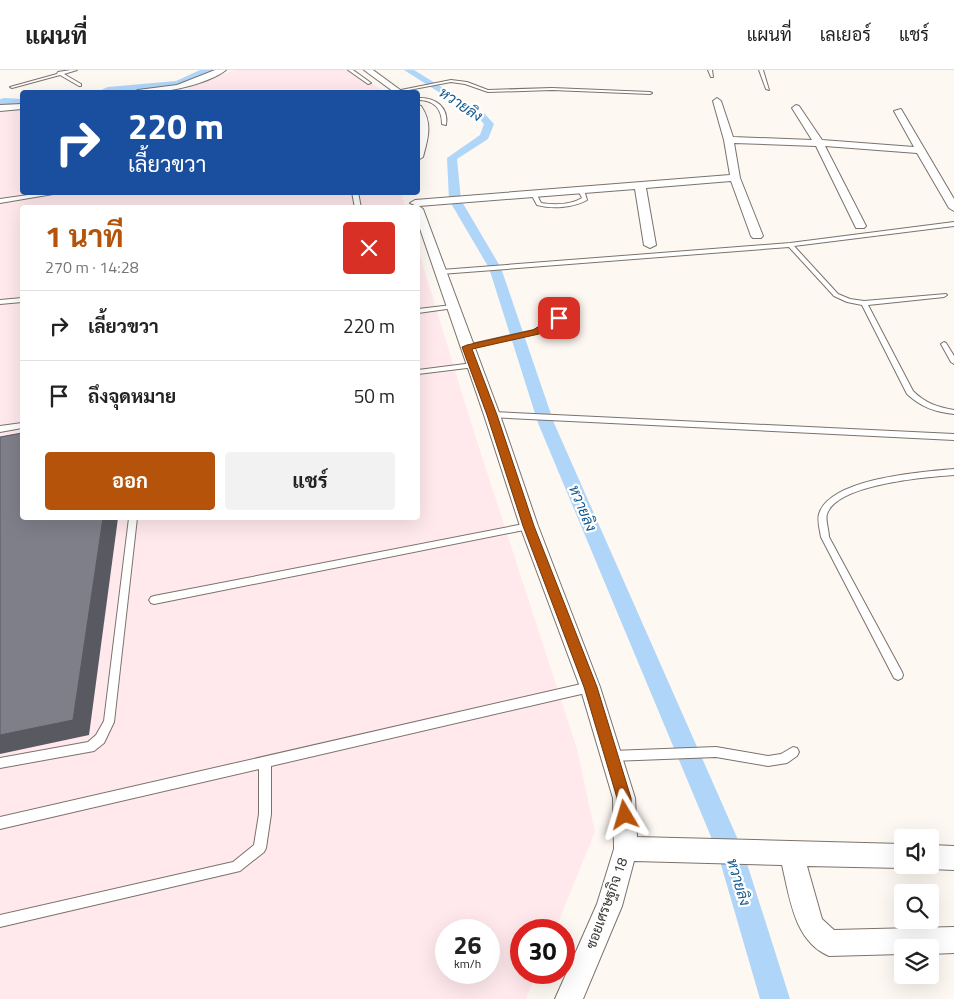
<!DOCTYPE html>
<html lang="th">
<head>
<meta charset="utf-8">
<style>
  :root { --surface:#fff; --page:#f2f2f2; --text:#222; --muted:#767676; --line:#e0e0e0; --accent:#b45309 }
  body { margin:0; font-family:"Titillium Web",Sarabun,sans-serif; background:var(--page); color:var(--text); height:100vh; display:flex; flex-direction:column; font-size:19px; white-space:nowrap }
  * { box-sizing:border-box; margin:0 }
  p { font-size:16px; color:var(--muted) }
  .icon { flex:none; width:28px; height:28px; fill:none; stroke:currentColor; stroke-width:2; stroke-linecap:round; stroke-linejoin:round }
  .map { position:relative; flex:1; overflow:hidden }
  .panel { position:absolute; left:20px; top:135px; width:400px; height:315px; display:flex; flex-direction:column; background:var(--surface); border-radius:5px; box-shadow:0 5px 20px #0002 }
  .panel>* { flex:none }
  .guide { position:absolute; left:20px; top:20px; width:400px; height:105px; border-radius:5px; box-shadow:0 5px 20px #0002; background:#1a4fa0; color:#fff; overflow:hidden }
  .fabs { position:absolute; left:894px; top:759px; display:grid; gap:10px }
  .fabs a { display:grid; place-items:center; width:45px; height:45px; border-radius:5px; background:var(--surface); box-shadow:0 5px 20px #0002; font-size:25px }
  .speed { position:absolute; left:435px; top:849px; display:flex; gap:10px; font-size:25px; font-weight:700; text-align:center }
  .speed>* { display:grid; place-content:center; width:65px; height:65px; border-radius:50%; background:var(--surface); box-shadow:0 5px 20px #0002; line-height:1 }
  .speed small { font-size:12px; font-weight:400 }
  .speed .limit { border:8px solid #d22; background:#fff; color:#111 }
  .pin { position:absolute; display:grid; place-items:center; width:42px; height:42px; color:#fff; margin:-21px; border-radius:10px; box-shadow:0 2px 8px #0006 }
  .me { position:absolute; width:55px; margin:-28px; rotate:353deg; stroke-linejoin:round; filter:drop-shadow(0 0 4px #0008) }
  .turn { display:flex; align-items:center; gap:18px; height:105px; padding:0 25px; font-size:22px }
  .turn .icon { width:65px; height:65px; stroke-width:2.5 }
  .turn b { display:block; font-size:35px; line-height:42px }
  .round { display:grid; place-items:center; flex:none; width:52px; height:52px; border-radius:5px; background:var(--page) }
  .head { display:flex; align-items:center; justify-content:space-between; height:85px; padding:0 25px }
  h1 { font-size:30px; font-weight:700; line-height:38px; color:var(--accent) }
  .cta { display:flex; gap:10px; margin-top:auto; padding:10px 25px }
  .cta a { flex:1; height:58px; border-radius:5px; background:var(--accent); color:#fff; font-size:20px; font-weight:700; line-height:58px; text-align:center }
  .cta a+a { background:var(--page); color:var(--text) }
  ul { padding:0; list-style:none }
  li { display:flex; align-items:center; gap:15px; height:70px; padding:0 25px; border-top:1px solid var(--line) }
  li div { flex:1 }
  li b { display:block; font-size:19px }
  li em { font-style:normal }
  header { display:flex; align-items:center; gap:30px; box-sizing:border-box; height:70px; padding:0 25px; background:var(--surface); border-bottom:1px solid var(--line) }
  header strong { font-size:24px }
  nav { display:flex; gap:28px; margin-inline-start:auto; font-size:18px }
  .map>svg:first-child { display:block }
  .industrial { fill:#ffe9ed; fill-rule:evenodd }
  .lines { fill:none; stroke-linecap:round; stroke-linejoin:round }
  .canal { fill:#afd5f9; fill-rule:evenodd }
  .river { fill:#afd5f9; fill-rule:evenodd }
  .service-casing { stroke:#7b726b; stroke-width:2 }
  .minor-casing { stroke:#7b726b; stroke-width:2 }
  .service { fill:#fff; fill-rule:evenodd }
  .minor { fill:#fff; fill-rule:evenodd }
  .shaded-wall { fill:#595961 }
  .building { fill:#7f7f8a; stroke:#595961 }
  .route { fill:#b45309; stroke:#753606 }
  .labels { text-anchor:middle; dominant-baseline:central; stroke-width:4.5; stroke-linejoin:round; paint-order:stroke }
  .street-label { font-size:14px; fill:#383531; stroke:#fff }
  .water-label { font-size:15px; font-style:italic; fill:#11598e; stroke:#fff }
</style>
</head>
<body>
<header>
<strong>แผนที่</strong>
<nav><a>แผนที่</a><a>เลเยอร์</a><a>แชร์</a></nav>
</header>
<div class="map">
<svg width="954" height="929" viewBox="0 0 954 929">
  <rect width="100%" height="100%" fill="#fef8f3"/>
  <g class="industrial">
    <polygon points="236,0 354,0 384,22 158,22 187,19 209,8"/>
    <path d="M22,39v83l379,1 4,14 -383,1v310h396v-269l55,180 104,320 18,83 -40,98h-34v42l16,1 -11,26h-526v-887zM446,860h43v42h-43z"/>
  </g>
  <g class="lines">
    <polygon class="canal" points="404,0 414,0 484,43 494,54 488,69 457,89 461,130 501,198 554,353 743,781 790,929 760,929 717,781 538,353 489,198 449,130 447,88 480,65 484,54 478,47"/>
    <g class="river">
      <polygon points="200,0 219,0 217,3 179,20 150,22 100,22 103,19 108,17 176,11"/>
      <polygon points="4,28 22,29 22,39 0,37 0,29"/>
    </g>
    <defs>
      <g id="service">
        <polygon points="71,0 77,0 64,4 81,14 81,16 79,16 60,5 12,18 10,17 57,4 58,2"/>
        <polygon points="348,0 353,0 371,13 368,14"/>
        <polygon points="708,0 712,0 713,7 711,7"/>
        <polygon points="759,0 763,0 769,20 766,19"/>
        <polygon points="451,10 467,12 488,20 552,18 650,22 652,23 650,24 552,20 488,22 465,14 451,12 398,22 396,21"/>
        <path d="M418,28c17,-1 31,9 28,27l-4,-1c0,-16 -9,-24 -24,-24z"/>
        <path d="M581,118l3,2 3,10c-14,8 -35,9 -50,5l-6,-11 5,-1 5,10c13,2 29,2 41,-5l-4,-8z"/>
        <polygon points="49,122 65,122 0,133 0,129"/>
        <polygon points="352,122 358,122 361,138 355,138"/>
        <path d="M954,152v4l-160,20 44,48 12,5 14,2 82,-7 1,1 -3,2 -76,8 45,86c12,12 24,16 41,19v4c-19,-2 -33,-7 -47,-20l-45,-89 -15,-3 -13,-6 -45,-49 -348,27 -3,-2 3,-2 349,-27z"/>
        <polygon points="22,228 22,232 0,234 0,230"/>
        <polygon points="452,235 454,236 454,238 418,243 418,239"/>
        <polygon points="559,245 562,247 561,248 538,263 467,279 464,277 467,275 534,260"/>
        <polygon points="944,272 946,273 954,286 954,294 951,292 941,274"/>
        <polygon points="473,293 476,295 475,297 418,304 418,300"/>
        <polygon points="492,342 954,364 954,370 489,347 488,345 489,343"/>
        <polygon points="22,353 22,358 0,362 0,356"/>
        <path d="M954,399v6c-27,2 -117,9 -127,39 -2,6 2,16 2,23l73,135 1,3 -1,3 -4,2 -4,-2 -73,-141c-1,-7 -4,-16 -2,-23 11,-36 103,-42 135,-45z"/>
        <polygon points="129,448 137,448 114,652 104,673 94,681 0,698 0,688 88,672 96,665 104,651"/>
        <polygon points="529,453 532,454 533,456 532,458 529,459 154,534 151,533 149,530 151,527 154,526"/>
        <polygon points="590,612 594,614 595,617 594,620 590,622 271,696 271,744 266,778 264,782 240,801 0,857 0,845 233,792 254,775 259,744 259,699 0,759 0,747"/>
        <polygon points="716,677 768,686 781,684 793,677 797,678 799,682 797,686 787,693 768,696 716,687 612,691 608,690 606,686 608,682 612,681"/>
      </g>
      <g id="minor">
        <path d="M215,0h11c-19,15 -68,25 -92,22l4,-2 39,-5z"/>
        <polygon points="364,0 373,0 403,22 394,22"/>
        <path d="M717,28l4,3 12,36 79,3 -20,-32 4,-3 3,1 23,34 92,7 -20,-36 7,-2 53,90v12l-5,-3 -32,-55 -92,-7 41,80 -2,2h-8l-40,-82 -82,-3 6,35 23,58 -2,2h-8l-2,-2 -20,-55 -85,7 10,57 -6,3 -6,-3 -9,-56 -216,17 4,3 77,206 38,111 62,161 35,111 2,39 265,7v21h7l-7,3 -95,-2 15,53 12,11 120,-3v26l-24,1v-6h-28v6l-73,2c-35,-15 -39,-58 -47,-91l-148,-4 -12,45 -39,93h-28l42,-95 17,-55 -1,-51 -33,-111 -60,-161 -36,-111 -66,-192v-15h-4l3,-2 -7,-3 5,-3 315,-25 -6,-35 -11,-39z"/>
        <polygon points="22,34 22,39 0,41 0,35"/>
        <path d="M418,35l3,1c12,17 7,33 2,51l-5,3v-17l2,-18z"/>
        <polygon points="930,775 954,776 954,800 930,799 921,796 930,795"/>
      </g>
    </defs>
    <use href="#service" class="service-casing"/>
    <use href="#minor" class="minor-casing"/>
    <use href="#service" class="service"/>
    <use href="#minor" class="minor"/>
  </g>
  <polygon class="shaded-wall" points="103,448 118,448 89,665 0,684 0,665"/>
  <polygon class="building" points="22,363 22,448 103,448 73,650 0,665 0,367"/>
  <polygon class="route" points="556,246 563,248 539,264 472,279 497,345 534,456 597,617 631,728 632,745 630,750 625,753 619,750 617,745 617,728 584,617 523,456 487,345 462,277 467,275 533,260"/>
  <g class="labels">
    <g class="street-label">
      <text transform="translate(606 833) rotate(-70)">ซอยเศรษฐกิจ 18</text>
    </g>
    <g class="water-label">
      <text transform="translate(461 34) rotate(34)">หวายลิง</text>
      <text transform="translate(583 438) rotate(67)">หวายลิง</text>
      <text transform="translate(739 812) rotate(73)">หวายลิง</text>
    </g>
  </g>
</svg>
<div class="fabs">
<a><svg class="icon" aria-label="sound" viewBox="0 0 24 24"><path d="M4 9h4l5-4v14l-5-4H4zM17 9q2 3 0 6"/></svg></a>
<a><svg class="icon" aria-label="search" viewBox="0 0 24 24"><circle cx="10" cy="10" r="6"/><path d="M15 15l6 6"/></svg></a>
<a><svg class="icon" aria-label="layers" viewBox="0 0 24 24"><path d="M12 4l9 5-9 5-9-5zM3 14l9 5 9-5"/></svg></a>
</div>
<div class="speed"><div>26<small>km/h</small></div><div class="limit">30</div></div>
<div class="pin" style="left:559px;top:248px;background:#d93025"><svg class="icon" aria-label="arrive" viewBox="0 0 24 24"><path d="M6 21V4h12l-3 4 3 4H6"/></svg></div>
<svg class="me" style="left:625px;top:745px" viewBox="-20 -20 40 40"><path d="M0-17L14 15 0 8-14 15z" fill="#b45309" stroke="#fff" stroke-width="4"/></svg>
<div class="guide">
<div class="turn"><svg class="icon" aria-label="right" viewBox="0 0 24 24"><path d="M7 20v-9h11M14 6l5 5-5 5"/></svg><div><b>220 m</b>เลี้ยวขวา</div></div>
</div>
<section class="panel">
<div class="head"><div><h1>1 นาที</h1><p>270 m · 14:28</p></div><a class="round" style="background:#d93025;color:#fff"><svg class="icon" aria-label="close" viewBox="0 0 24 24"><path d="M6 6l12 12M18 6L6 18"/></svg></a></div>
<ul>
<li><svg class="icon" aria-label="right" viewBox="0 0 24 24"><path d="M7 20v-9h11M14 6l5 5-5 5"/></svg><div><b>เลี้ยวขวา</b></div><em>220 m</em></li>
<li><svg class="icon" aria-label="arrive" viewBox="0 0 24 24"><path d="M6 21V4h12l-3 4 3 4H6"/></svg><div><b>ถึงจุดหมาย</b></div><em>50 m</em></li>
</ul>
<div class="cta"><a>ออก</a><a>แชร์</a></div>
</section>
</div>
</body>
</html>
